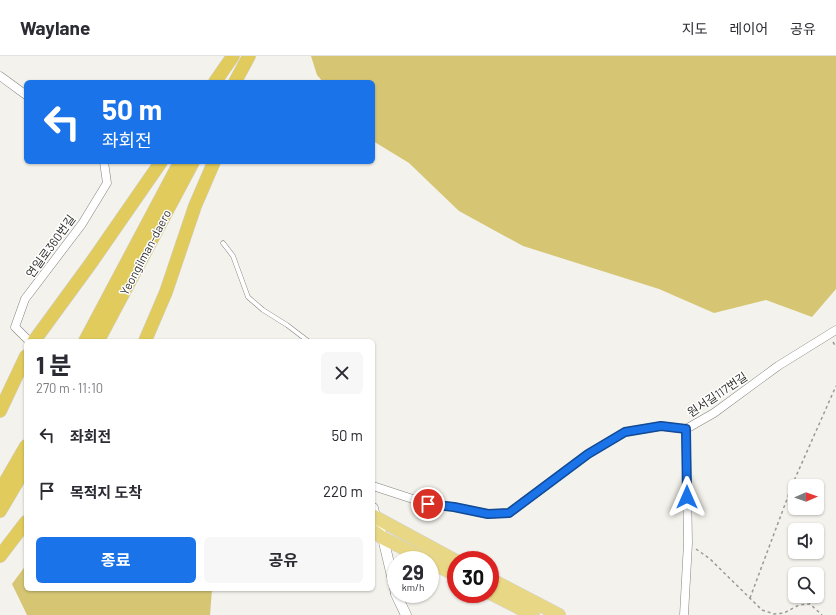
<!DOCTYPE html>
<html lang="ko">
<head>
<meta charset="utf-8">
<style>
  :root { --surface:#fff; --page:#f7f7f7; --text:#2b2b33; --muted:#7c7c81; --line:#e1e1e2; --accent:#1a73e8 }
  body { margin:0; font-family:Barlow,"Noto Sans KR",sans-serif; background:var(--page); color:var(--text); height:100vh; display:flex; flex-direction:column; font-size:15px; white-space:nowrap }
  * { box-sizing:border-box; margin:0 }
  p { font-size:13px; color:var(--muted) }
  .icon { flex:none; width:22px; height:22px; fill:none; stroke:currentColor; stroke-width:2; stroke-linecap:round; stroke-linejoin:round }
  .map { position:relative; flex:1; overflow:hidden }
  .panel { position:absolute; left:24px; top:283px; width:351px; height:252px; display:flex; flex-direction:column; background:var(--surface); border-radius:6px; box-shadow:0 1px 3px #0004 }
  .panel>* { flex:none }
  .top-card { position:absolute; left:24px; top:24px; width:351px; height:84px; border-radius:6px; box-shadow:0 1px 3px #0004; background:#1a73e8; color:#fff; overflow:hidden }
  .needle { width:26px; rotate:88deg }
  .fabs { position:absolute; left:788px; top:423px; display:grid; gap:8px }
  .fabs a { display:grid; place-items:center; width:36px; height:36px; border-radius:6px; background:var(--surface); box-shadow:0 1px 3px #0004; font-size:20px }
  .speed { position:absolute; left:387px; top:495px; display:flex; gap:8px; font-size:20px; font-weight:700; text-align:center }
  .speed>* { display:grid; place-content:center; width:52px; height:52px; border-radius:50%; background:var(--surface); box-shadow:0 1px 3px #0004; line-height:1 }
  .speed small { font-size:10px; font-weight:400 }
  .speed .limit { border:6px solid #d22; background:#fff; color:#111 }
  .pin { position:absolute; display:grid; place-items:center; width:34px; height:34px; color:#fff; margin:-17px; border:2px solid #fff; border-radius:50%; box-shadow:0 1px 4px #0007 }
  .me { position:absolute; width:44px; margin:-22px; rotate:0deg; stroke-linejoin:round; filter:drop-shadow(0 0 3px #0008) }
  .turn { display:flex; align-items:center; gap:14px; height:84px; padding:0 12px; font-size:18px }
  .turn .icon { width:52px; height:52px; stroke-width:2.5 }
  .turn b { display:block; font-size:28px; line-height:34px }
  .round { display:grid; place-items:center; flex:none; width:42px; height:42px; border-radius:6px; background:var(--page) }
  .head { display:flex; align-items:center; justify-content:space-between; height:68px; padding:0 12px }
  h1 { font-size:24px; font-weight:700; line-height:30px }
  .cta { display:flex; gap:8px; margin-top:auto; padding:8px 12px }
  .cta a { flex:1; height:46px; border-radius:6px; background:var(--accent); color:#fff; font-size:16px; font-weight:700; line-height:46px; text-align:center }
  .cta a+a { background:var(--page); color:var(--text) }
  ul { padding:0; list-style:none }
  li { display:flex; align-items:center; gap:12px; height:56px; padding:0 12px }
  li div { flex:1 }
  li b { display:block; font-size:15px }
  li em { font-style:normal }
  header { display:flex; align-items:center; gap:24px; box-sizing:border-box; height:56px; padding:0 20px; background:var(--surface); border-bottom:1px solid var(--line) }
  header strong { font-size:19px }
  nav { display:flex; gap:22px; margin-inline-start:auto; font-size:14px }
  .map>svg:first-child { display:block }
  .green { fill:#d6c674 }
  .lines { fill:none; stroke-linecap:round; stroke-linejoin:round }
  .service-casing { stroke:#85847f; stroke-width:5 }
  .minor-casing { stroke:#85847f; stroke-width:9 }
  .tertiary-casing { stroke:#85847f; stroke-width:11 }
  .primary-casing { stroke:#d1d1d1; stroke-width:14 }
  .trunk-casing { stroke:#d1d1d1; stroke-width:14 }
  .path { stroke:#9b9a95; stroke-width:1.5; stroke-dasharray:3 3; stroke-linecap:butt }
  .service { stroke:#fff; stroke-width:4 }
  .minor { stroke:#fff; stroke-width:8 }
  .tertiary { stroke:#fff; stroke-width:10 }
  .primary { stroke:#e8d885; stroke-width:13 }
  .trunk { stroke:#e0cb5c; stroke-width:13 }
  .route-casing { stroke:#114b97; stroke-width:10 }
  .route { stroke:#1a73e8; stroke-width:7 }
  .labels { text-anchor:middle; dominant-baseline:central; stroke-width:3; stroke-linejoin:round; paint-order:stroke }
  .street-label { font-size:12px; fill:#30302d; stroke:#fff }
</style>
</head>
<body>
<header>
<strong>Waylane</strong>
<nav><a>지도</a><a>레이어</a><a>공유</a></nav>
</header>
<div class="map">
<svg width="836" height="559" viewBox="0 0 836 559">
  <rect width="100%" height="100%" fill="#f4f2ec"/>
  <g class="green">
    <polygon points="311,0 836,0 836,233 812,261 766,244 714,257 659,233 523,190 459,155 409,107 373,85 373,26 323,26 317,19"/>
    <polygon points="26,509 26,533 212,533 210,559 27,559 12,528"/>
  </g>
  <g class="lines">
    <defs>
      <polyline id="service" points="223,187 233,200 248,241 263,254 287,269 308,285"/>
      <g id="minor">
        <polyline points="0,20 26,39"/>
        <polyline points="29,285 15,271 25,243 82,168 107,127 104,106"/>
        <polyline points="373,430 428,448 454,451 488,458 509,457 588,398 625,376 661,370 686,373"/>
        <polyline points="684,559 688,487 686,373 714,357 778,310 836,274"/>
      </g>
      <g id="tertiary">
        <polyline points="373,452 375,461 383,482 396,537"/>
        <polyline points="396,538 406,559"/>
      </g>
      <g id="primary">
        <polyline points="373,460 456,505"/>
        <polyline points="373,475 383,482 427,504"/>
        <polyline points="430,506 456,519"/>
        <polyline points="490,523 559,559"/>
        <polyline points="490,537 533,559"/>
      </g>
      <g id="trunk">
        <polyline points="215,26 233,0"/>
        <polyline points="235,26 249,0"/>
        <polyline points="34,285 91,207 161,106"/>
        <polyline points="85,285 180,106"/>
        <polyline points="98,285 193,106"/>
        <polyline points="145,285 166,236 195,150 214,106"/>
        <polyline points="0,355 26,300"/>
        <polyline points="0,435 26,390"/>
        <polyline points="0,455 26,411"/>
        <polyline points="0,500 26,466"/>
      </g>
    </defs>
    <use href="#service" class="service-casing"/>
    <use href="#minor" class="minor-casing"/>
    <use href="#tertiary" class="tertiary-casing"/>
    <use href="#primary" class="primary-casing"/>
    <use href="#trunk" class="trunk-casing"/>
    <g class="path">
      <polyline points="833,286 836,291"/>
      <polyline points="696,493 710,503 762,554 774,558 784,557 799,549 810,548 822,559"/>
      <polyline points="473,538 480,542"/>
      <polyline points="750,542 793,427 836,330"/>
    </g>
    <use href="#service" class="service"/>
    <use href="#minor" class="minor"/>
    <use href="#tertiary" class="tertiary"/>
    <use href="#primary" class="primary"/>
    <use href="#trunk" class="trunk"/>
  </g>
  <g class="lines">
    <defs>
      <polyline id="route" points="428,448 454,451 488,458 509,457 588,398 625,376 661,370 686,373 687,441"/>
    </defs>
    <use href="#route" class="route-casing"/>
    <use href="#route" class="route"/>
  </g>
  <g class="labels">
    <g class="street-label">
      <text transform="translate(50 190) rotate(-54)">연일로360번길</text>
      <text transform="translate(145 196) rotate(-62)">Yeongilman-daero</text>
      <text transform="translate(717 338) rotate(-34)">원서길117번길</text>
    </g>
  </g>
</svg>
<div class="fabs">
<a><svg class="needle" viewBox="-14 -14 28 28"><path d="M0-13l5 13h-10z" fill="#e53935"/><path d="M0 13l5-13h-10z" fill="#7c7c81"/></svg></a>
<a><svg class="icon" aria-label="sound" viewBox="0 0 24 24"><path d="M4 9h4l5-4v14l-5-4H4zM17 9q2 3 0 6"/></svg></a>
<a><svg class="icon" aria-label="search" viewBox="0 0 24 24"><circle cx="10" cy="10" r="6"/><path d="M15 15l6 6"/></svg></a>
</div>
<div class="speed"><div>29<small>km/h</small></div><div class="limit">30</div></div>
<div class="pin" style="left:428px;top:448px;background:#d93025"><svg class="icon" aria-label="arrive" viewBox="0 0 24 24"><path d="M6 21V4h12l-3 4 3 4H6"/></svg></div>
<svg class="me" style="left:687px;top:441px" viewBox="-20 -20 40 40"><path d="M0-17L14 15 0 8-14 15z" fill="#1a73e8" stroke="#fff" stroke-width="4"/></svg>
<div class="top-card">
<div class="turn"><svg class="icon" aria-label="left" viewBox="0 0 24 24"><path d="M17 20v-9H6M10 6l-5 5 5 5"/></svg><div><b>50 m</b>좌회전</div></div>
</div>
<section class="panel">
<div class="head"><div><h1>1 분</h1><p>270 m · 11:10</p></div><a class="round"><svg class="icon" aria-label="close" viewBox="0 0 24 24"><path d="M6 6l12 12M18 6L6 18"/></svg></a></div>
<ul>
<li><svg class="icon" aria-label="left" viewBox="0 0 24 24"><path d="M17 20v-9H6M10 6l-5 5 5 5"/></svg><div><b>좌회전</b></div><em>50 m</em></li>
<li><svg class="icon" aria-label="arrive" viewBox="0 0 24 24"><path d="M6 21V4h12l-3 4 3 4H6"/></svg><div><b>목적지 도착</b></div><em>220 m</em></li>
</ul>
<div class="cta"><a>종료</a><a>공유</a></div>
</section>
</div>
</body>
</html>
